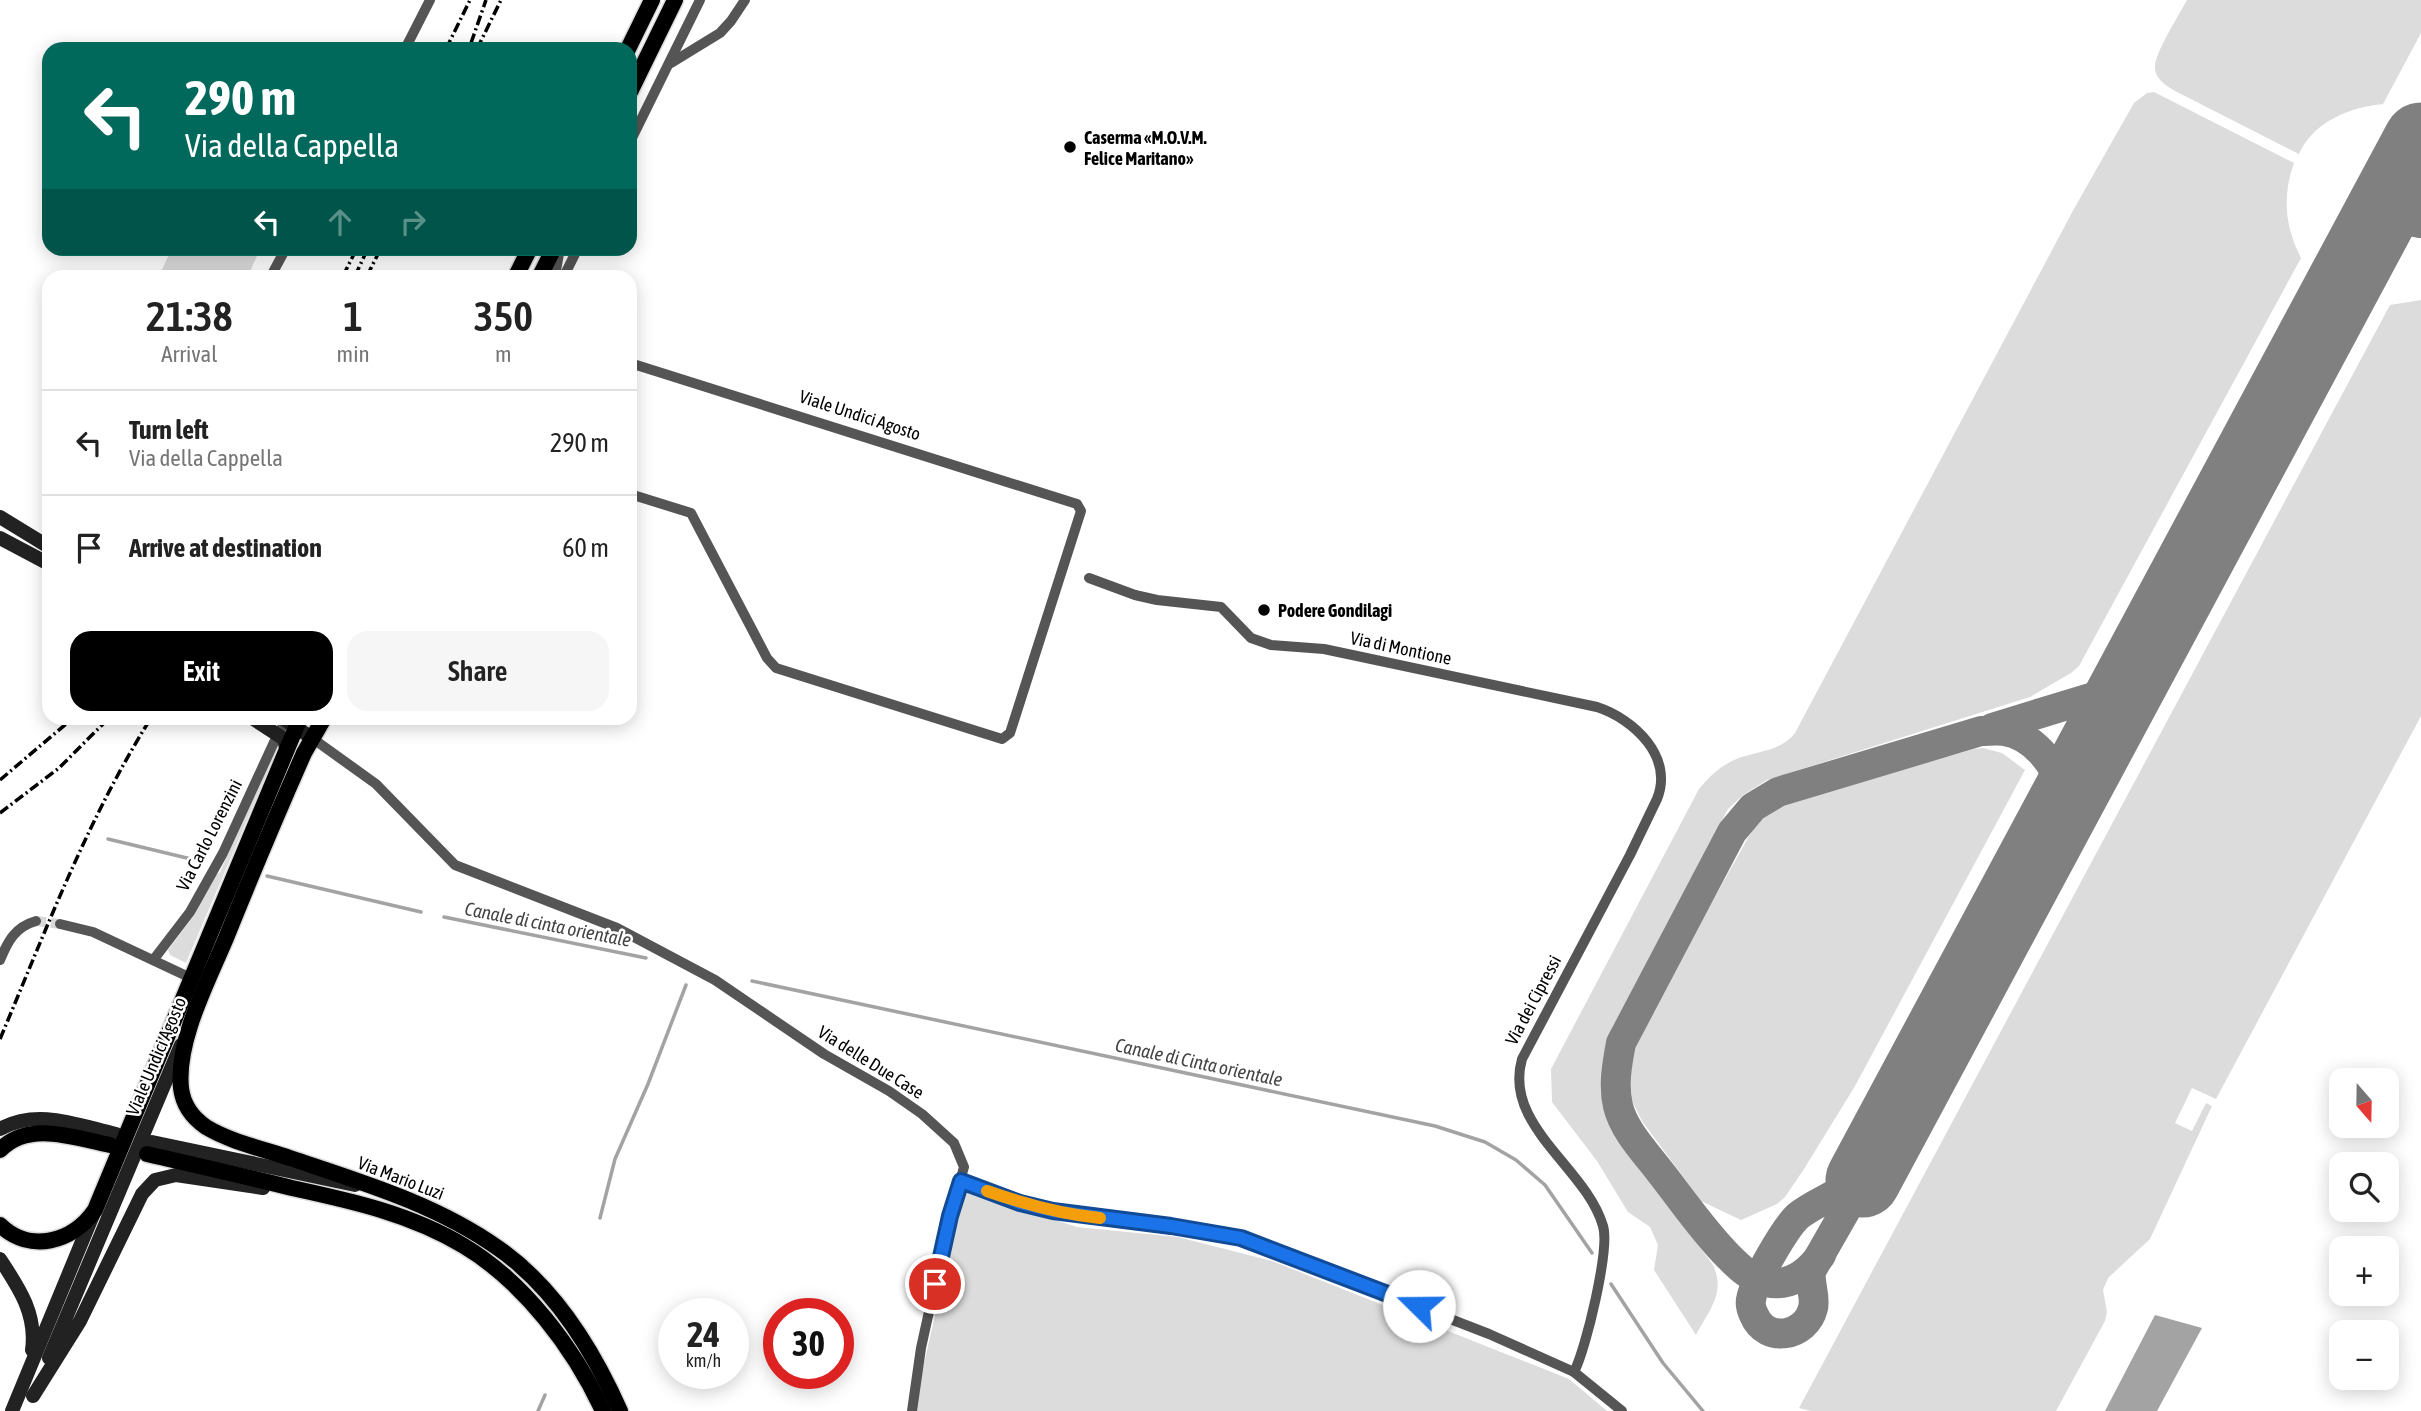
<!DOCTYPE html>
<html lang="en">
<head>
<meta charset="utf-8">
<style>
  :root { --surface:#fff; --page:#f6f6f6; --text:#222; --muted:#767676; --line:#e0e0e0; --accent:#000 }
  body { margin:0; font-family:"Asap Condensed",sans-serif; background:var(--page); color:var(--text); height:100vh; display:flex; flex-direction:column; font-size:26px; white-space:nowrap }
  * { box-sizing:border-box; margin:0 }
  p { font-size:23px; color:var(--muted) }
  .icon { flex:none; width:38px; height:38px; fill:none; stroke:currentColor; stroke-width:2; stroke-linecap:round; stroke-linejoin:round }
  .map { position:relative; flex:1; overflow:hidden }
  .details { position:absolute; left:42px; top:270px; width:595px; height:455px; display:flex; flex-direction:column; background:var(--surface); border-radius:21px; box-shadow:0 4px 18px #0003 }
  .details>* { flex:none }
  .banner { position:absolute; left:42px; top:42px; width:595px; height:214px; border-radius:21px; box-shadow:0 4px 18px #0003; background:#00695c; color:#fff; overflow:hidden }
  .needle { width:46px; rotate:160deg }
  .tools { position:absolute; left:2329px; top:1068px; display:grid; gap:14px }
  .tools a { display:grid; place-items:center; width:70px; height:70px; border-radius:14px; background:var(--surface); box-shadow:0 4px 18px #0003; font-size:35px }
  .speed { position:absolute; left:658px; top:1298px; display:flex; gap:14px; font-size:35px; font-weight:700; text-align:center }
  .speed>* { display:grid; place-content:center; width:91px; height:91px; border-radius:50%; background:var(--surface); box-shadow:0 4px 18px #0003; line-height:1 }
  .speed small { font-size:18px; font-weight:400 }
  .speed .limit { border:10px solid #d22; background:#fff; color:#111 }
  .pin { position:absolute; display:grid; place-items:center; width:60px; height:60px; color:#fff; margin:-30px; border:4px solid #fff; border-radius:50%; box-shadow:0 2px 7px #0007 }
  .me { position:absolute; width:77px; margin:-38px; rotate:292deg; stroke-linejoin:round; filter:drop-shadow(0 0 5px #0008) }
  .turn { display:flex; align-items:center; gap:24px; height:147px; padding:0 28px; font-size:32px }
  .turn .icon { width:91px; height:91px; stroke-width:2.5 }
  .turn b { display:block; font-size:49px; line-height:60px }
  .lanes { display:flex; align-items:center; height:66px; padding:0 28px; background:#0003; justify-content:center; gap:35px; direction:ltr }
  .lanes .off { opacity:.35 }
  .eta { display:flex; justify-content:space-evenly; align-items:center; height:119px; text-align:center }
  .eta b { font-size:42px; font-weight:600; line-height:49px }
  .primary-button { display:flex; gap:14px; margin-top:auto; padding:14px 28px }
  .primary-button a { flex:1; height:80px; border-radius:21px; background:var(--accent); color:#fff; font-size:28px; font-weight:600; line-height:80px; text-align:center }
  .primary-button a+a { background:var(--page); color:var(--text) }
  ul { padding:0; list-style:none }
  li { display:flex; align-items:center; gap:21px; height:105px; padding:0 28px; border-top:2px solid var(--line) }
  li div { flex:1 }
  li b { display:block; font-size:26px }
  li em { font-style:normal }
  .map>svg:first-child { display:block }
  .green { fill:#dcdcdc }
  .water { fill:#a3a3a3 }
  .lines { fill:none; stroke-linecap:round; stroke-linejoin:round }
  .stream { stroke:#a3a3a3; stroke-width:3.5 }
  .taxiway { stroke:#808080; stroke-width:30 }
  .runway { stroke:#808080; stroke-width:75 }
  .minor-tunnel { stroke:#d9d9d9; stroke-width:10; stroke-dasharray:10 5; stroke-linecap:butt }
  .primary-casing { stroke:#dbdbdb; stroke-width:19 }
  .minor { stroke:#555; stroke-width:10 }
  .secondary { stroke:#222; stroke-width:14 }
  .primary { stroke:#000; stroke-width:16 }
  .rail { stroke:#000; stroke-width:3.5; stroke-dasharray:10 3.5 2 3.5; stroke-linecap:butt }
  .route-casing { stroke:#114b97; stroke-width:18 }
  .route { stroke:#1a73e8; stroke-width:12 }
  .slow { stroke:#f59e0b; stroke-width:12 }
  .poi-dot { fill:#000; stroke:#fff; stroke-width:2.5 }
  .labels { text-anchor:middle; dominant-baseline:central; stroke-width:5; stroke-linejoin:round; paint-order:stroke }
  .poi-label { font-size:18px; font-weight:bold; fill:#000; stroke:#fff; text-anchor:start }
  .street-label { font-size:18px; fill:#000; stroke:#fff }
  .water-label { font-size:19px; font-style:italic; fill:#444; stroke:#fff }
</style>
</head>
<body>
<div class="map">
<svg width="2421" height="1411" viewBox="0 0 2421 1411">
  <rect width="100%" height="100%" fill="#fff"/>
  <g class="green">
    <path d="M2187,0h234v33l-38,71c-33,3 -70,18 -84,50l-124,-63c-10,-6 -21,-13 -20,-25 0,-13 25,-53 32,-66z"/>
    <path d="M2154,92l140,71c-12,33 -9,64 7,95l-222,408 -8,7 -41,24 -263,83 -24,15 -15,14 -116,219c-13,35 -18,69 2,103l99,134c13,28 -4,45 -17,70l-42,-65 4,-25 -8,-18 -22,-15 -31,-51 -45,-59 -1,-33 148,-280c10,-12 20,-22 35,-29 20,-9 47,-8 61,-27l280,-526 59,-104 13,-10z"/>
    <polygon points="172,248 260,248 260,249 248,276 159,276"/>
    <polygon points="2421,300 2421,716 2216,1099 2192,1088 2175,1123 2192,1131 2206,1103 2212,1106 2150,1239 2108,1278 2103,1290 2107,1312 2105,1321 2056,1411 1811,1411 1799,1408 2390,305"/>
    <polygon points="280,739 281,740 186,963 170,955 168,950 195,914 212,878 220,872"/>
    <polygon points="1983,748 2002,753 2025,770 1855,1086 1804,1169 1785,1197 1777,1204 1741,1220 1701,1201 1642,1121 1631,1099 1628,1083 1631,1053 1638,1034 1753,829 1771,810 1783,805 1974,749"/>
    <polygon points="968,1192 1077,1227 1178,1237 1272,1261 1569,1379 1607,1411 917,1411 916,1398 963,1194"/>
  </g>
  <polygon class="water" points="2155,1315 2202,1328 2157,1411 2105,1411"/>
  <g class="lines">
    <g class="stream">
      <polyline points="108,839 191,859"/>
      <polyline points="267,876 421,912"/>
      <polyline points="444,917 646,958"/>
      <polyline points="752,981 1435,1126 1485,1142 1516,1160 1545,1185 1592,1253"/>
      <polyline points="600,1218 615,1159 648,1084 686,985"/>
      <polyline points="1611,1284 1663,1363 1703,1411"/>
      <polyline points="538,1411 545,1395"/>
    </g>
    <g class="taxiway">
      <path d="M2368,238c17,-15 29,-21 52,-15 -17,-13 -19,-26 -19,-47"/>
      <path d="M1992,728l108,-33c26,-16 40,-40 57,-64"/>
      <path d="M1863,1180l-52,91c-2,12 5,26 2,37 -7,29 -47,36 -59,7 -2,-4 -4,-10 -3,-15 2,-17 34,-72 47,-84 17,-14 42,-21 58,-37 13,-13 21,-29 31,-44"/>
      <path d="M1821,1255c-14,19 -33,34 -58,26 -14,-4 -25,-15 -35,-25 -25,-25 -45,-55 -67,-83 -15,-20 -37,-42 -43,-67 -5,-21 -1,-42 3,-63l111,-211 21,-25 25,-15 203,-61c8,0 16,-1 23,0 26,4 53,31 55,58 0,9 -2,19 -2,28"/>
    </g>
    <polyline class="runway" points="1863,1180 2421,140"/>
    <polyline class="minor-tunnel" points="36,921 60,924"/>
    <defs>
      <g id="primary">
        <polyline points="628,49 652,0"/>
        <polyline points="630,92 675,0"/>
        <polyline points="516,276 530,248"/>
        <polyline points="540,276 554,248"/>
        <path d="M324,718l-20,35c-27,61 -53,123 -78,185 -18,43 -50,103 -45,150 2,17 12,30 25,39 25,15 57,22 84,31 71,24 146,46 208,90 56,39 95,102 122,163"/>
        <path d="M0,1150c29,-30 75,-12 110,-5"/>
        <path d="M147,1154c48,11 97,22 145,34 60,13 119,26 172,58 60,36 110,102 139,165"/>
        <path d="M0,1225c30,29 73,17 95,-15l205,-492"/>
      </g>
    </defs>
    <use href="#primary" class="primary-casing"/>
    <g class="minor">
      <polyline points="405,49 430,0"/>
      <polyline points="671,63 720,33 731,21 745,0"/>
      <polyline points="630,142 700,0"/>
      <polyline points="271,276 286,248"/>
      <polyline points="555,276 560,248"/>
      <polyline points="564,276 578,248"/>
      <polyline points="630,363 1077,504 1081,511 1010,733 1002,739 776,668 767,658 691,513 630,494"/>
      <path d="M1089,578l46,17 22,5 64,7 30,31 20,7 53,4 273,58c37,12 77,50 60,92l-27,56 -108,204c-19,67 64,108 81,167 7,23 -17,123 -29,146"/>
      <polyline points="312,738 376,784 455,865 617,928 715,980 824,1054 889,1091 922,1114 954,1143 964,1167 950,1216 921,1348 912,1411"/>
      <polyline points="60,924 93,932 193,979"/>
      <polyline points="154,959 190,912 223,853 275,740 286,720"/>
      <path d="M0,960c8,-19 15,-33 36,-39"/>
      <polyline points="961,1181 1020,1203 1053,1211 1171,1225 1241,1238 1489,1334 1574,1372 1622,1411"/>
    </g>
    <g class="secondary">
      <polyline points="0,517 49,547"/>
      <polyline points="0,538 49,564"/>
      <polyline points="252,718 284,739 286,748"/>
      <polyline points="282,718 312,738"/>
      <path d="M0,1129c37,-21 77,-4 116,5"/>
      <polyline points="152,1142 355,1185"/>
      <path d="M0,1259c19,29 37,55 32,91"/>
      <polyline points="49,1358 181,1045"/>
      <polyline points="33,1396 80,1321 142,1194 155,1180 176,1175 263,1188"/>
      <polyline points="12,1411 93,1215"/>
    </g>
    <use href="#primary" class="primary"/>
    <g class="rail">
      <polyline points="471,43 486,0"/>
      <polyline points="446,49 470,0"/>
      <polyline points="477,49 501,0"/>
      <polyline points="343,276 357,248"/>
      <polyline points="355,276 368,248"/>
      <polyline points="367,276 381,248"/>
      <polyline points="0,780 73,718"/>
      <polyline points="0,813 59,768 109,718"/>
      <path d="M0,1039c46,-109 88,-221 151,-321"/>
    </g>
  </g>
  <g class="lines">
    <defs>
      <polyline id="route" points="935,1284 950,1216 961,1181 1020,1203 1053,1211 1171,1226 1241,1238 1419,1306"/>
    </defs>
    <use href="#route" class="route-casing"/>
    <use href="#route" class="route"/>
    <path class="slow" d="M987,1191c37,13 74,23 113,27"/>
  </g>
  <g class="poi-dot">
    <circle cx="1070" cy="147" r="7"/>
    <circle cx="1264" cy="610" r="7"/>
  </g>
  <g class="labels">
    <g class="poi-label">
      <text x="1084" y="137">Caserma «M.O.V.M.<tspan x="1084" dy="21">Felice Maritano»</tspan></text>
      <text x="1278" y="610">Podere Gondilagi</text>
    </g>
    <g class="street-label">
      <text transform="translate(860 415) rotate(18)">Viale Undici Agosto</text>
      <text transform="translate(1401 648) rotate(12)">Via di Montione</text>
      <text transform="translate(209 835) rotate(-63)">Via Carlo Lorenzini</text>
      <text transform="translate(1533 1000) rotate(-62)">Via dei Cipressi</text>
      <text transform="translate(156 1056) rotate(-67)">Viale Undici Agosto</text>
      <text transform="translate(871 1062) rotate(32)">Via delle Due Case</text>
      <text transform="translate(401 1178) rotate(21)">Via Mario Luzi</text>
    </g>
    <g class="water-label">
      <text transform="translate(548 924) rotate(11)">Canale di cinta orientale</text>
      <text transform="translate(1199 1062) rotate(12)">Canale di Cinta orientale</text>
    </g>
  </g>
</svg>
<div class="tools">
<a><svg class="needle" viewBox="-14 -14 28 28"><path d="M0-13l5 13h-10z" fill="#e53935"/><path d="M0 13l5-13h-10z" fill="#767676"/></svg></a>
<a><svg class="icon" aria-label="search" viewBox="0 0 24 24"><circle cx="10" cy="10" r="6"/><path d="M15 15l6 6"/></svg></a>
<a>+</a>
<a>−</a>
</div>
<div class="speed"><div>24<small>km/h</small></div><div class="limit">30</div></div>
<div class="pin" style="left:935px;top:1284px;background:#d93025"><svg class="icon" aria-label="arrive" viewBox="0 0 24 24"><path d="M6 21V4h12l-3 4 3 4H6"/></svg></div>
<svg class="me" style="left:1419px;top:1306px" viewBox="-20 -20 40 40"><circle r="19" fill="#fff"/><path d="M0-13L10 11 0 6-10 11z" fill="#1a73e8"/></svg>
<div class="banner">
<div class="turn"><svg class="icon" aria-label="left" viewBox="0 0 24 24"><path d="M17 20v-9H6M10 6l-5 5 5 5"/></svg><div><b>290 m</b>Via della Cappella</div></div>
<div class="lanes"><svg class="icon" aria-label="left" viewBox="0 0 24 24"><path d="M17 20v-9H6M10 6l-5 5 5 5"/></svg><svg class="icon off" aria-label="ahead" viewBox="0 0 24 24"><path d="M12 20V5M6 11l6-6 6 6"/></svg><svg class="icon off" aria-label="right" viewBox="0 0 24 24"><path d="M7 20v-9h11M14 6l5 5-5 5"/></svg></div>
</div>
<section class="details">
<div class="eta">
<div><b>21:38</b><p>Arrival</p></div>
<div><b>1</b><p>min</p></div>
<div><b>350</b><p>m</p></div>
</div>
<ul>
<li><svg class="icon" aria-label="left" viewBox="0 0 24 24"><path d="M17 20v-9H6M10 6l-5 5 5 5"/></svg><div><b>Turn left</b><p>Via della Cappella</p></div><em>290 m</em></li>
<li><svg class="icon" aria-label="arrive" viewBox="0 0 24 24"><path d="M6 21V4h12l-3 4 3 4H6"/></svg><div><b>Arrive at destination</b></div><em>60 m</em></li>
</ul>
<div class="primary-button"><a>Exit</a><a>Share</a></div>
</section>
</div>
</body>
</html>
